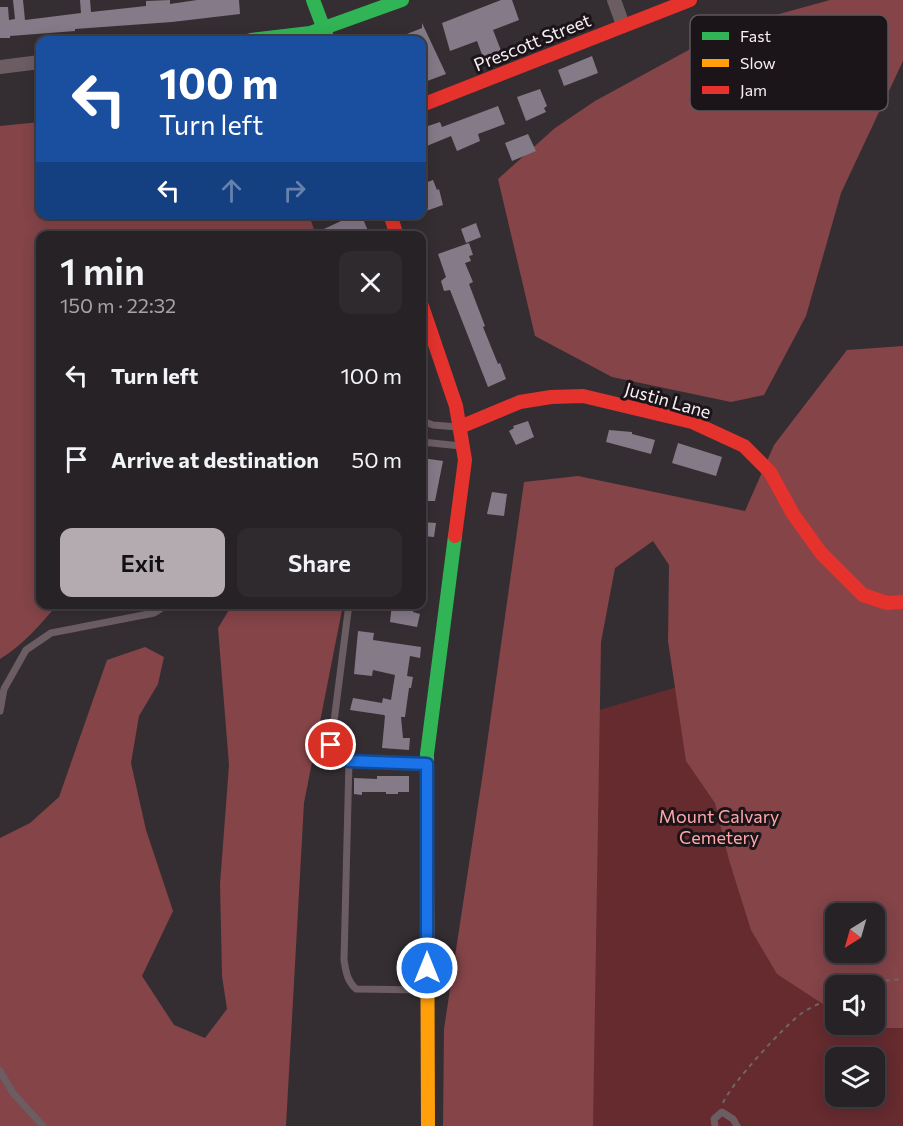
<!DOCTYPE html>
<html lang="en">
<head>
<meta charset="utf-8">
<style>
  :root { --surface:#272226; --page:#2f2a2e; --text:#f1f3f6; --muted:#a4a4a7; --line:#433f43; --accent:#b3abb0 }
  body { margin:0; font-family:Commissioner,sans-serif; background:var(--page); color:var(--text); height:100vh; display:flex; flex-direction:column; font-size:22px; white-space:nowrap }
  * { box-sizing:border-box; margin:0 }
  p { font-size:20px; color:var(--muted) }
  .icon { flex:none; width:33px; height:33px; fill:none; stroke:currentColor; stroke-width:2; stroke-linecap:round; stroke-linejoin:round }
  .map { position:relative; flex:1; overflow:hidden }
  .drawer { position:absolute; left:36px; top:231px; width:390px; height:378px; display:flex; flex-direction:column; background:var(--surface); border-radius:12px; box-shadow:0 3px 15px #0003,0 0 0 2px var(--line) }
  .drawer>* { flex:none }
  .hud { position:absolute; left:36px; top:36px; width:390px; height:183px; border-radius:12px; box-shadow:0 3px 15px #0003,0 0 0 2px var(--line); background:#1a4fa0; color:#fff; overflow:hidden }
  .needle { width:39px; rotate:217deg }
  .controls { position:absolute; left:825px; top:903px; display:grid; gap:12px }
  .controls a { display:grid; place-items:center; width:60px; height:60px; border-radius:12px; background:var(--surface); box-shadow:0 3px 15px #0003,0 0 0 2px var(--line); font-size:30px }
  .pin { position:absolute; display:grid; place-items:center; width:51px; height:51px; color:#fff; margin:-26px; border:3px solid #fff; border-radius:50%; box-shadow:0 2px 6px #0007 }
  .me { position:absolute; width:66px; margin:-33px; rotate:0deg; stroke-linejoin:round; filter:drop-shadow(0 0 4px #0008) }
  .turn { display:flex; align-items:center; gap:21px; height:126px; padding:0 24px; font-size:27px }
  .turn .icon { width:78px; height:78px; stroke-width:2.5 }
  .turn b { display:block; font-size:42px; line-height:51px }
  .lanes { display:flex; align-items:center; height:57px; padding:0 24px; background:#0003; justify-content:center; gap:30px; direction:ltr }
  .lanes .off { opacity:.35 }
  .round { display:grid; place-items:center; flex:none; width:63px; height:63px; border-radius:12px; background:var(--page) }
  .head { display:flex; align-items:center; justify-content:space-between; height:102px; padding:0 24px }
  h1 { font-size:36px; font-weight:600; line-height:45px }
  .action { display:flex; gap:12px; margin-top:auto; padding:12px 24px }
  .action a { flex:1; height:69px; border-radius:12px; background:var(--accent); color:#111; font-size:24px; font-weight:600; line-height:69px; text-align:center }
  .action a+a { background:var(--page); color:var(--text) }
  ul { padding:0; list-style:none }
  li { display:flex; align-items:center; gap:18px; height:84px; padding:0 24px }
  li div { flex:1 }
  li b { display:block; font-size:22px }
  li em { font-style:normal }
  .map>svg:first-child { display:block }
  .green { fill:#652b2f; fill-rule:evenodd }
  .forest { fill:#844448; fill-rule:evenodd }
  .building { fill:#857a88 }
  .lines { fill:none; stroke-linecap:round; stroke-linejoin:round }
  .path { stroke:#706469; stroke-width:2; stroke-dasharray:4.5 4.5; stroke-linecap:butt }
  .lane { stroke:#6c5d62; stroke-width:7 }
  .street { stroke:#6c5d62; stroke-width:14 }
  .fast { stroke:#30b455; stroke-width:14 }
  .slow { stroke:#ff9f0a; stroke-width:14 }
  .jam { stroke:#e5322d; stroke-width:14 }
  .route-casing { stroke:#114b97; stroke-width:15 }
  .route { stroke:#1a73e8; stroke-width:10 }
  .labels { text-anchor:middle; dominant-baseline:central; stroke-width:6; stroke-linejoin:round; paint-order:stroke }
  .street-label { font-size:18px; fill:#f7eff4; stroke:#1b1519 }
  .park-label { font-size:18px; fill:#ffa7a9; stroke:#1b1519 }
  .key { fill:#1b1519; stroke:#5d565b; stroke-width:1.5 }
  .key-label { font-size:16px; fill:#f7eff4 }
</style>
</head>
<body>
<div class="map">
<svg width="903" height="1126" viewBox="0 0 903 1126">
  <rect width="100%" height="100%" fill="#342e32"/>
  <path class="green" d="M903,620v506h-334l7,-409zM836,914h38v38h-38zM836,986h38v38h-38zM836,1058h38v38h-38z"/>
  <g class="forest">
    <polygon points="830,0 903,0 903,61 841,193 806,316 764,395 731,402 612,377 535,336 498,179 555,128 595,101 729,28"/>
    <path d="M40,122v92l269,1 7,20 -276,1v368l17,1c-17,20 -34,40 -57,54v-533z"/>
    <path d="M903,346v682h-44l-5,-3 20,-1v-38h-38l-1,26 -58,-38 -26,-44 -22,-70 -14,-57 -29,-42 -18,-120 1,-76 -16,-24 -38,27 -14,74 -8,484h-150l1,-97 39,-257 41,-290 54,-6 167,35 29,-66 73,-95zM836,914h38v38h-38z"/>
    <polygon points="232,605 343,605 304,803 286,1126 0,1126 0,838 30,823 59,797 107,660 145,647 164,657 158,684 139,716 131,763 146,830 173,911 142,976 174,1025 205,1038 227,1009 222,976 220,884 229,765 218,628"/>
  </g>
  <g class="building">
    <polygon points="13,0 23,0 25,20 81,13 80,0 90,0 91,12 146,6 146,1 170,0 170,4 197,0 239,0 240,14 172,22 75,29 75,31 10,36 10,38 0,38 0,7 8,7 9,20 15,19"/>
    <polygon points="501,0 512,0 519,20 493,30 502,53 484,60 477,41 450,51 442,23"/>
    <polygon points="422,23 446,74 422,83 422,40 392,40 422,28"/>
    <polygon points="592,56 598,73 564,86 558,70"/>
    <polygon points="540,89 547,106 544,108 546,112 526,121 517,97"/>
    <polygon points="498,106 505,124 478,134 480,141 457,151 451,136 422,148 422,139 425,136 422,128 440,122 442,127"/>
    <polygon points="528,134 536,151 512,161 505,143"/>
    <polygon points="433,180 437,190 439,189 443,205 426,211 424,207 422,208 422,184"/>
    <polygon points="356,214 361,214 368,231 357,236 309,236"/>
    <polygon points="476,223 481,237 466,243 461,229"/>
    <polygon points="469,243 473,255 469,256 471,261 465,263 473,282 469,284 485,326 483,327 498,364 500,363 506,379 488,387 450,290 444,291 441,281 446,277 438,254"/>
    <polygon points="528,421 534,437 516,445 509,431 514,428 513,426"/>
    <polygon points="609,430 632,432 632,434 655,440 651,454 606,442"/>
    <polygon points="678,443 722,457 716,476 672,463"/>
    <polygon points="422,458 443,461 435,501 422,501"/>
    <polygon points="492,492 507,494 504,516 487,514"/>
    <polygon points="422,522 436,523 434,537 422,536"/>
    <polygon points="392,604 414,604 413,612 420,614 417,627 390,622"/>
    <polygon points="358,631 374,633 373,640 421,647 420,658 410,656 407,676 413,677 411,688 409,688 405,717 401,717 403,738 410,738 409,750 382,748 385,716 384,715 350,710 353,698 382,703 383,698 391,700 395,675 373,670 372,676 354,674"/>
    <polygon points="377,776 409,776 409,792 398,792 398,794 386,794 386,792 362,792 362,795 354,794 354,778 377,779"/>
  </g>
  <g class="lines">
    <g class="path">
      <polyline points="868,986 882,981 903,979"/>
      <path d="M723,1103c7,-18 62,-78 79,-90 11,-7 22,-12 34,-16"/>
    </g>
    <g class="lane">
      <polyline points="422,421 433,425 457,427"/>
      <polyline points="422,442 461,446"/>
      <path d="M349,604l-18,141 2,7 16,9 -5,199c2,12 3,21 12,29l69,1"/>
      <polyline points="0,711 4,689 26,650 51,633 154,613 168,604"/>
      <polyline points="349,761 425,764"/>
      <polyline points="0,1071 13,1093 43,1126"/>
      <polyline points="715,1126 714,1119 722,1112 733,1119 737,1126"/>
    </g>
    <g class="street">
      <polyline points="614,0 623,25"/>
      <polyline points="0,67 40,62"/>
    </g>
    <g class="fast">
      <polyline points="313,0 328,40"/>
      <polyline points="251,40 310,33 402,0"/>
      <polyline points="427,862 427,754 455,536"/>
    </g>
    <polyline class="slow" points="427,862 428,1126"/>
    <g class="jam">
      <polyline points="422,105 690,0"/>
      <polyline points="390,214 397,236"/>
      <polyline points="422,306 456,406 465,460 455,536"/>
      <polyline points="460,427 520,402 551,397 583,396 692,422 744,446 770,472 793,514 821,553 863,595 887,603 903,602"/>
    </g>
  </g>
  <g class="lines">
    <defs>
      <polyline id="route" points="331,745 333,752 349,761 427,764 427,968"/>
    </defs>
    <use href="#route" class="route-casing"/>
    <use href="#route" class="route"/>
  </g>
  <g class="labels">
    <g class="street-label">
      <text transform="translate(532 42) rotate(-22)">Prescott Street</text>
      <text transform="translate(668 400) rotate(16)">Justin Lane</text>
    </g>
    <g class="park-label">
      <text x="719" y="816">Mount Calvary<tspan x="719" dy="21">Cemetery</tspan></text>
    </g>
  </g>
  <rect x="690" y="15" width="198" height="96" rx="9" class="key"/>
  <rect x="702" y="32" width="27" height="8" fill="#30b455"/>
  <rect x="702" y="59" width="27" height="8" fill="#ff9f0a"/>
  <rect x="702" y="86" width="27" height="8" fill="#e5322d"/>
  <g class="key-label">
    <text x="740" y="42">Fast</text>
    <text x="740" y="69">Slow</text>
    <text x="740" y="96">Jam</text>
  </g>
</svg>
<div class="controls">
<a><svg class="needle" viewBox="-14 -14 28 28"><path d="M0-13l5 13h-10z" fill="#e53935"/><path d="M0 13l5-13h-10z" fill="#a4a4a7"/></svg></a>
<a><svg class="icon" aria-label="sound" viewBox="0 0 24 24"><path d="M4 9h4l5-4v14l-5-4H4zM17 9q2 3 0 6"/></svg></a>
<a><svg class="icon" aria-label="layers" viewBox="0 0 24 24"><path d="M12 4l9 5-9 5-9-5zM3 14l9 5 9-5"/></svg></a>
</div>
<div class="pin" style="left:331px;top:745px;background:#d93025"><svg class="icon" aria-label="arrive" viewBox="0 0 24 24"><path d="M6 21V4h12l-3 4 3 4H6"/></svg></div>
<svg class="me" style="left:427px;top:968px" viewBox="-20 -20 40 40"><circle r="17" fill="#1a73e8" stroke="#fff" stroke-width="3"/><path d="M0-11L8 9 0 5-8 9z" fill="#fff"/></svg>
<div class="hud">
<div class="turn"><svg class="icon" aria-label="left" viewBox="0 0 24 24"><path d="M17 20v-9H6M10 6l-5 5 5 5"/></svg><div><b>100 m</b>Turn left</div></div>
<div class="lanes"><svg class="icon" aria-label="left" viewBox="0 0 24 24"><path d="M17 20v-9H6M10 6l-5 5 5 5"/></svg><svg class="icon off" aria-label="ahead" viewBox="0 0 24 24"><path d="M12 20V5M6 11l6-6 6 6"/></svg><svg class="icon off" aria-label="right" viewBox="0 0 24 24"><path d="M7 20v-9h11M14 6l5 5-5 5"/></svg></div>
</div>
<section class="drawer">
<div class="head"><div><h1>1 min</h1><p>150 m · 22:32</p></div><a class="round"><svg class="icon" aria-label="close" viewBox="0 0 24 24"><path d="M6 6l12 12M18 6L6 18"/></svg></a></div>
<ul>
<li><svg class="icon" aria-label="left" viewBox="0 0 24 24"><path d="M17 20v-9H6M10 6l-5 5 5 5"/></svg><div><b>Turn left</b></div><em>100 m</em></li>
<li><svg class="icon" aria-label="arrive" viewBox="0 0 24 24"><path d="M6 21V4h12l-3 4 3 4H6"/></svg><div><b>Arrive at destination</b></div><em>50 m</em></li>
</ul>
<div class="action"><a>Exit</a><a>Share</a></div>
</section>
</div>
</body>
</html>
